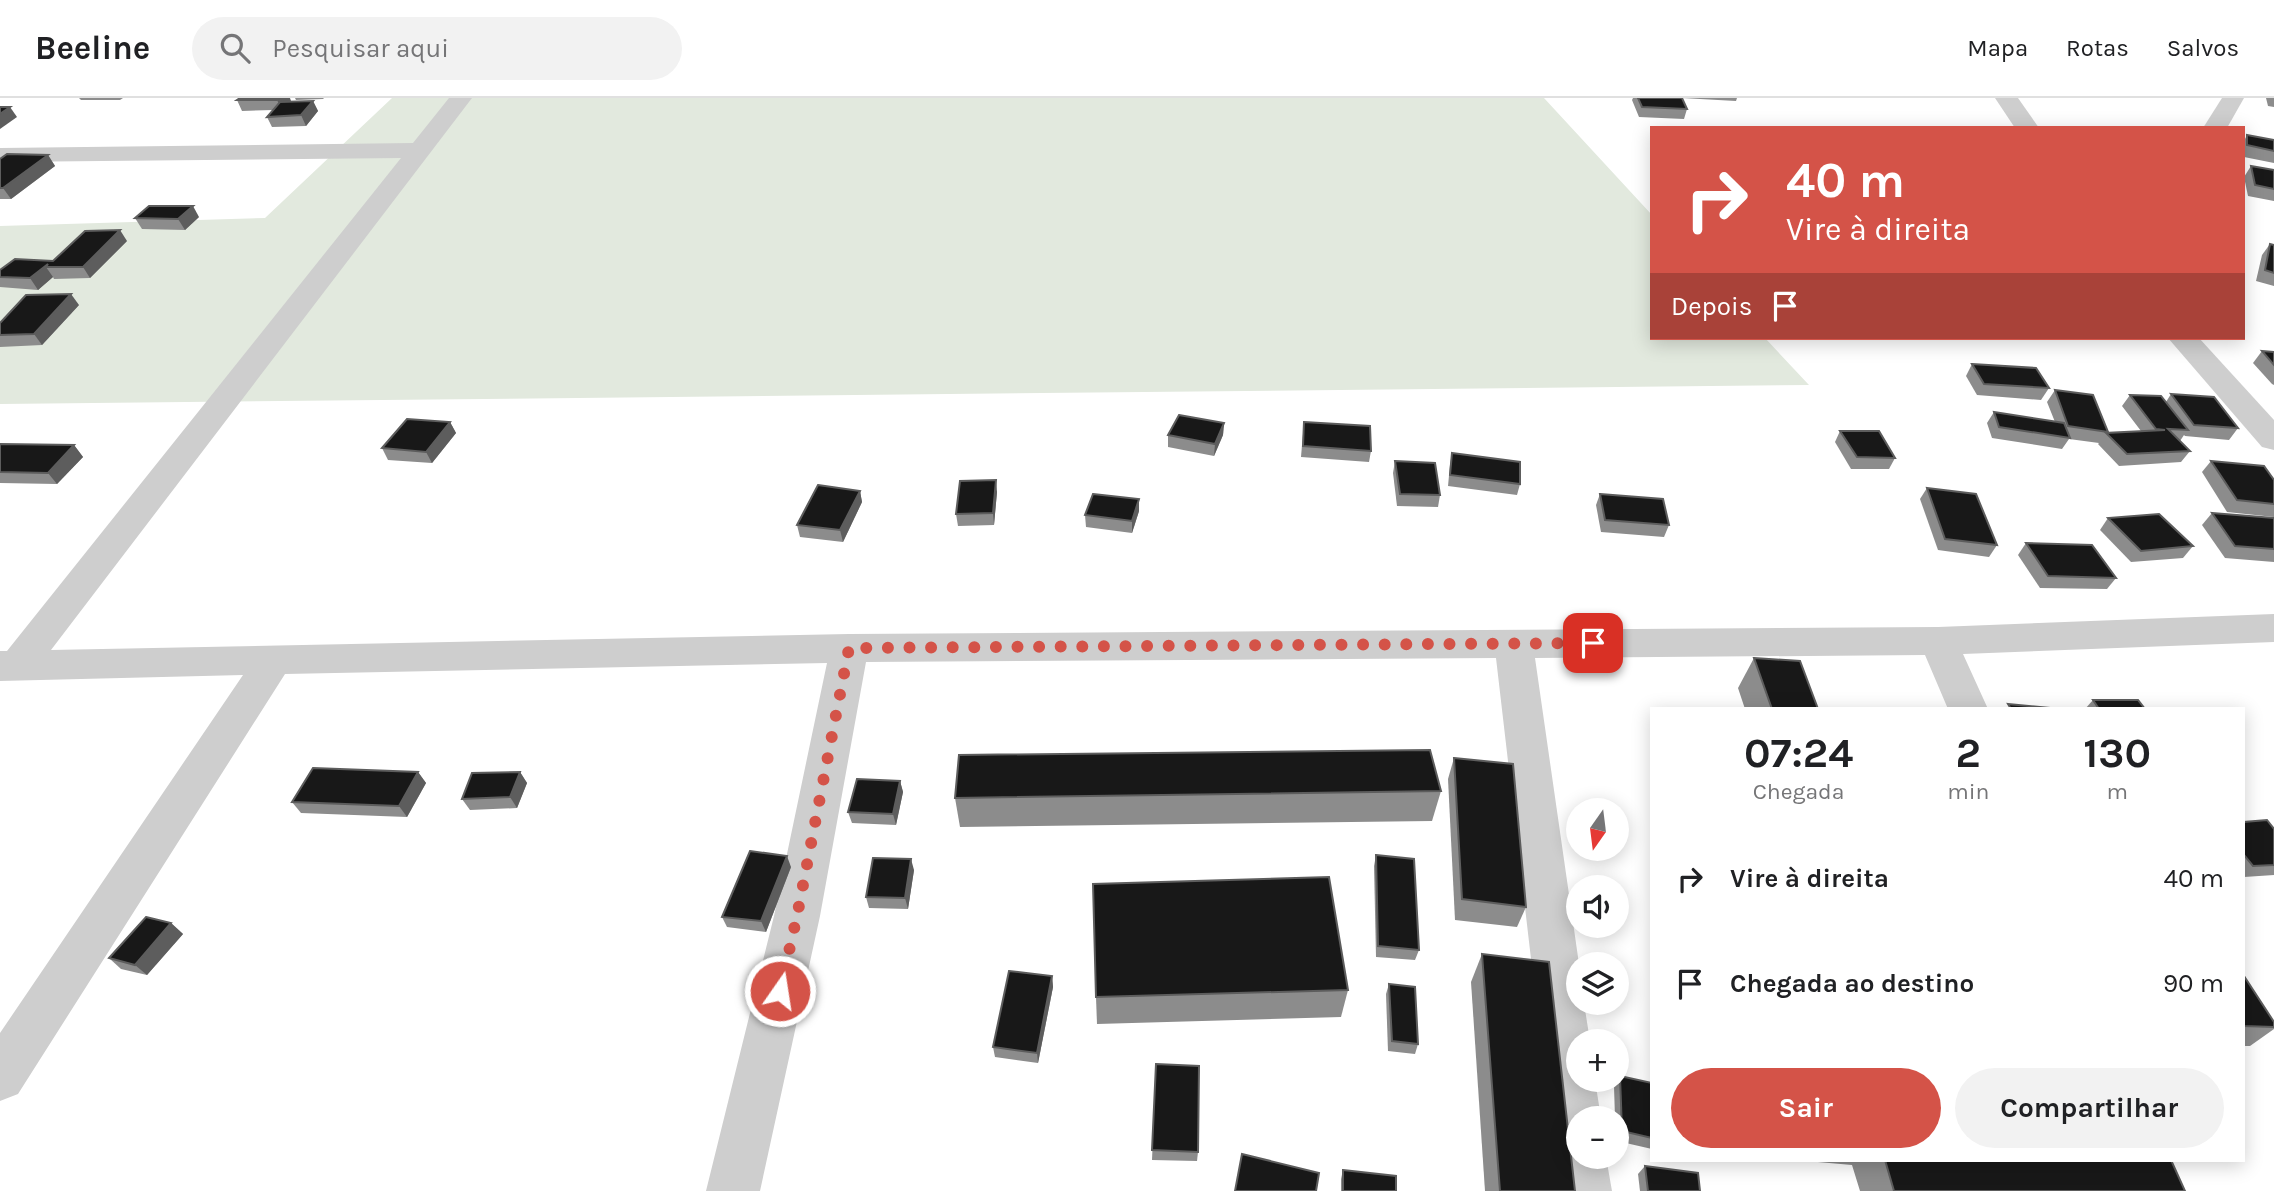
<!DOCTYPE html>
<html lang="pt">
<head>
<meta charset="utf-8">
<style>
  :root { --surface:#fff; --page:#f2f2f2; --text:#202124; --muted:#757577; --line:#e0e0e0; --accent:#d45348 }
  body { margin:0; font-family:Karla,sans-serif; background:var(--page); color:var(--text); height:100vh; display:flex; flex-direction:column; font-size:26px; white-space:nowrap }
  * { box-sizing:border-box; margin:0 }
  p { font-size:23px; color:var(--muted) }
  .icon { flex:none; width:38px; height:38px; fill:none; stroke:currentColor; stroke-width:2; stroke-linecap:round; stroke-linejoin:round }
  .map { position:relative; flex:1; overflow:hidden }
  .drawer { position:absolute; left:1650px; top:609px; width:595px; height:455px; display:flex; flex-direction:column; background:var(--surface); border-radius:0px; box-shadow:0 4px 18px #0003 }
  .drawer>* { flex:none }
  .hud { position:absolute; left:1650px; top:28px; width:595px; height:214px; border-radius:0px; box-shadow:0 4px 18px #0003; background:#d45348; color:#fff; overflow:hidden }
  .needle { width:46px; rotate:194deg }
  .controls { position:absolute; left:1566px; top:700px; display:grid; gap:14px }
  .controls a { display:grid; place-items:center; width:63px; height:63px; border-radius:50%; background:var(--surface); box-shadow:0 4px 18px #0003; font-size:35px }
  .pin { position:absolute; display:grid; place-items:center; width:60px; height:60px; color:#fff; margin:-30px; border-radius:14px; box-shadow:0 4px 10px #0006 }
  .me { position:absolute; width:77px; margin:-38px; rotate:13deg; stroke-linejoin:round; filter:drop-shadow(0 0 5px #0008) }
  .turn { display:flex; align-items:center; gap:24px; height:147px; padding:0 21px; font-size:32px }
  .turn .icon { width:91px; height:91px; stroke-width:2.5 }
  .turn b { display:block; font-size:49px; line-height:60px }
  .then { display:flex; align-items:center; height:66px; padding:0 21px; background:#0003; gap:14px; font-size:26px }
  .eta { display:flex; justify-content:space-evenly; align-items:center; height:119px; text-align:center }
  .eta b { font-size:42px; font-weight:700; line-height:49px }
  .button { display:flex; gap:14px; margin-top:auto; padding:14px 21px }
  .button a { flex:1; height:80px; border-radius:42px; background:var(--accent); color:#fff; font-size:28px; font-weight:700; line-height:80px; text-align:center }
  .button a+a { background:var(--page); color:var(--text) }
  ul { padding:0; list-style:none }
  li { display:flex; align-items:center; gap:21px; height:105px; padding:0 21px }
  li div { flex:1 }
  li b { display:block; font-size:26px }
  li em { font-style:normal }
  header { display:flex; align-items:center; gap:42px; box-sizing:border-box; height:98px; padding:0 35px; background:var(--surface); border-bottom:2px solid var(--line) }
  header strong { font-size:33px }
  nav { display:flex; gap:38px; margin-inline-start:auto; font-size:24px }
  .search { width:490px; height:63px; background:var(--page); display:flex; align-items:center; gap:18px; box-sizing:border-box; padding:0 24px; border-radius:38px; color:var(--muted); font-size:26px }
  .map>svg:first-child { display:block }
  .green { fill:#e2e9de }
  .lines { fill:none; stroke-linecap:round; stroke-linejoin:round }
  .minor { fill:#cecece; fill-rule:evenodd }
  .wall { fill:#8c8c8c }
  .shaded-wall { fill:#5d5d5d }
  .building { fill:#181818; stroke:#5d5d5d; stroke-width:2 }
  .route { stroke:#d45348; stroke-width:12; stroke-dasharray:0 21.6 }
</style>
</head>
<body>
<header>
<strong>Beeline</strong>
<div class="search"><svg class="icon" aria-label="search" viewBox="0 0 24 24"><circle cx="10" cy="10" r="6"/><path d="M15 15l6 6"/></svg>Pesquisar aqui</div>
<nav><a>Mapa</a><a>Rotas</a><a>Salvos</a></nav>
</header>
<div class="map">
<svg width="2274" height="1093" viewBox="0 0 2274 1093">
  <rect width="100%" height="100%" fill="#fff"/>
  <polygon class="green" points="392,0 1544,0 1652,117 1652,240 1765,240 1809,287 0,306 0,128 265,120"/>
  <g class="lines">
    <g class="minor">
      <polygon points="449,0 472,0 51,552 849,536 1938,529 2274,516 2274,544 1963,556 1988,611 1948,611 1925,557 1535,560 1579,866 1578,905 1584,905 1590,943 1578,943 1578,982 1595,982 1601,1020 1578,1020 1578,1059 1606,1059 1612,1093 1558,1093 1496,560 866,564 820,818 760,1093 706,1093 774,818 827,565 285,576 18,996 0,1003 0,935 243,577 0,583 0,553 7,553 401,60 0,64 0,50 413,45"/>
      <polygon points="1995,0 2018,0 2039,30 2015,30"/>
      <polygon points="2222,0 2244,0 2227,30 2203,30"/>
      <polygon points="2168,240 2199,240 2274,322 2274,352 2262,349"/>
    </g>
  </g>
  <g class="wall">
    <polygon points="79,0 123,0 120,2 81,2"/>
    <polygon points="240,0 291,3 313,3 318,13 306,28 272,29 267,19 273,12 242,13 237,2"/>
    <polygon points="295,0 324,0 323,1 296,2"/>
    <polygon points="1633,0 1737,0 1736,3 1682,0 1687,11 1684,21 1639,19 1632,2"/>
    <polygon points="2266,0 2274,0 2274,9 2268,8"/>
    <polygon points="2247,37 2274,42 2274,65 2244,59 2244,43"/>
    <polygon points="48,57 55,68 11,101 0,101 0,61"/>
    <polygon points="2251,68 2274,72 2274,103 2248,98 2244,79"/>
    <polygon points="199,119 185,132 142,131 135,120"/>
    <polygon points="127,143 90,180 54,181 53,179 38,192 0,189 0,172 53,163"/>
    <polygon points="2270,146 2274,147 2274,188 2256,183 2262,157"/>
    <polygon points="79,207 42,247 0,249 0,225"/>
    <polygon points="2262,253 2274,254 2274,287 2272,286 2253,265"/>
    <polygon points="1972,266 2049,290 2041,302 1977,297 1966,278"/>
    <polygon points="2055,292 2108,334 2107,335 2141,333 2122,308 2130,297 2166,304 2171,296 2238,330 2229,342 2185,338 2184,337 2180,343 2190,353 2181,364 2119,368 2098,346 2099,345 2069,341 2062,351 1992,340 1987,325 1994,314 2055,324 2047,304"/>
    <polygon points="450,324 456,335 432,365 388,362 382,350"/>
    <polygon points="1304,324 1371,353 1369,364 1301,359"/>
    <polygon points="1224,325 1223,337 1214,358 1168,349 1168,337"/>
    <polygon points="1840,333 1895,360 1889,371 1851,371 1835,344"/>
    <polygon points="0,346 74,347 83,359 57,386 0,385"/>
    <polygon points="1452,355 1520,386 1517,397 1448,388 1450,367"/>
    <polygon points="1395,363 1440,397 1438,409 1397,408 1393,375"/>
    <polygon points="2211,363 2274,382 2274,419 2227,414 2202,374"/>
    <polygon points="1927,390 1997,447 1989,459 1938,452 1920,401"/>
    <polygon points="860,393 862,404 843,444 800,439 797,427"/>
    <polygon points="997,394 994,427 958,428 956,416"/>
    <polygon points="1600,396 1669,427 1664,439 1601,434 1596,407"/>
    <polygon points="1139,413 1132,435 1086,429 1085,417"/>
    <polygon points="2212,415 2274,420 2274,464 2225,460 2202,427"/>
    <polygon points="2108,420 2193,448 2183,460 2131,464 2100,432"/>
    <polygon points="2026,445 2116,480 2107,491 2040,490 2018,457"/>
    <polygon points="1754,560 1818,611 1745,611 1738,590"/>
    <polygon points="2093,602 2145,611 2085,611"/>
    <polygon points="1454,660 1526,809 1517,829 1455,822 1448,681"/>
    <polygon points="418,674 426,685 407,719 301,715 292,704"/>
    <polygon points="520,674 527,685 517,710 470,712 462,701"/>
    <polygon points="900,683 903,694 896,727 852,725 848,714"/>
    <polygon points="1441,693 1432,723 960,729 955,700"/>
    <polygon points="2244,724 2274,731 2274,777 2244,779"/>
    <polygon points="1376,757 1419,852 1415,862 1376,859 1374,768"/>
    <polygon points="791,769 766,834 727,829 722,819"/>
    <polygon points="914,772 908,811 869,810 866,799"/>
    <polygon points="171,825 183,836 147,877 121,871 109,860"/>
    <polygon points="1482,856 1575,1093 1485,1093 1471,884"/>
    <polygon points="1052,878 1053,889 1038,965 995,959 993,949"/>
    <polygon points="2244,878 2274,924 2274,931 2250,948 2244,948"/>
    <polygon points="1389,886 1418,946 1415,956 1388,953 1386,896"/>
    <polygon points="1348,892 1341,919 1097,926 1096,899"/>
    <polygon points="1156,966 1198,1054 1197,1063 1152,1062"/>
    <polygon points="1620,978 1652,985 1652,1051 1617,1043 1617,1020 1615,1020 1614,988"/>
    <polygon points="1795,1062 2171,1062 2185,1093 1860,1093 1852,1067"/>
    <polygon points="1645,1068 1700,1093 1640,1093 1638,1076"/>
    <polygon points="1343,1072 1396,1093 1341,1093 1341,1081"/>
  </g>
  <g class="shaded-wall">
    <polygon points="279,0 290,0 291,3 282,12 277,2"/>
    <polygon points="313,3 318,13 306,28 301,17"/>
    <polygon points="10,9 17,19 0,31 0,16"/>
    <polygon points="48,57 55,68 11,101 3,90"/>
    <polygon points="193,108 199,119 185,132 178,121"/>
    <polygon points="120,132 127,143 90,180 83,169"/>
    <polygon points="48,166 46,169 53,179 38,192 30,180"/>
    <polygon points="71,196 79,207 42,247 34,236"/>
    <polygon points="450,324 456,335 432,365 426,354"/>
    <polygon points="1224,325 1223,337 1214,358 1215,346"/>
    <polygon points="74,347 83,359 57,386 48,375"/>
    <polygon points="996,382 997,394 994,427 993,415"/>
    <polygon points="860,393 862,404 843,444 840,432"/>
    <polygon points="1139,401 1139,413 1132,435 1132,423"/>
    <polygon points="418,674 426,685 407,719 399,708"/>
    <polygon points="520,674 527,685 517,710 510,699"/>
    <polygon points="900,683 903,694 896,727 893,716"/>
    <polygon points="787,758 791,769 766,834 761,823"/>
    <polygon points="911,761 914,772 908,811 905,800"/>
    <polygon points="171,825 183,836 147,877 135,867"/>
    <polygon points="1052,878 1053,889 1038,965 1037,955"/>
  </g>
  <g class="building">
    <polygon points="240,0 279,0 277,2 237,2"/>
    <polygon points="1638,0 1682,0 1687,11 1642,9"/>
    <polygon points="313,3 301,17 267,19 280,4"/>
    <polygon points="0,9 10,9 0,16"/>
    <polygon points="2247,37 2274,42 2274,53 2247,47"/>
    <polygon points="7,56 48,57 3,90 0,90 0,61"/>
    <polygon points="2251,68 2274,72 2274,91 2255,87"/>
    <polygon points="149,108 193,108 178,121 135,120"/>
    <polygon points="120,132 83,169 46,169 48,166 30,180 0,179 0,172 15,161 53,163 85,133"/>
    <polygon points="2270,146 2274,147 2274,175 2265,172"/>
    <polygon points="71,196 34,236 0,237 0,225 26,197"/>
    <polygon points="2262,253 2274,254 2274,267"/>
    <polygon points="1972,266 2036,270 2049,290 1984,286"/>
    <polygon points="2055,292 2093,297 2108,334 2068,328"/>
    <polygon points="2171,296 2214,299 2238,330 2194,327"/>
    <polygon points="2130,297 2161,298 2188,332 2168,331 2190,353 2127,356 2106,335 2165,332 2156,331"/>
    <polygon points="1994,314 2064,325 2070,340 1999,329"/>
    <polygon points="1179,317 1224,325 1215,346 1168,337"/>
    <polygon points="407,321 450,324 426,354 382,350"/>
    <polygon points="1304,324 1370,328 1371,353 1303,348"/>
    <polygon points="1840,333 1879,333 1895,360 1857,359"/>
    <polygon points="0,346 74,347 48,375 0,374"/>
    <polygon points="1452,355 1520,364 1520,386 1450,377"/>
    <polygon points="1395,363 1435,365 1440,397 1400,396"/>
    <polygon points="2211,363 2264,368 2274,382 2274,406 2237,402"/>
    <polygon points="996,382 993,415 956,416 960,383"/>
    <polygon points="818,387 860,393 840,432 797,427"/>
    <polygon points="1927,390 1976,396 1997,447 1945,441"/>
    <polygon points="1093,396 1139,401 1132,423 1085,417"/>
    <polygon points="1600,396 1663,401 1669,427 1605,422"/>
    <polygon points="2212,415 2274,420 2274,451 2235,448"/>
    <polygon points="2159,416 2193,448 2141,453 2108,420"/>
    <polygon points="2026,445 2092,447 2116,480 2048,478"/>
    <polygon points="1754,560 1800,563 1818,611 1772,611"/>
    <polygon points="2093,602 2138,602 2145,611 2099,611"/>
    <polygon points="2008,606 2050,610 2051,611 2011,611"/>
    <polygon points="1430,652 1441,693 955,700 959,657"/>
    <polygon points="1454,660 1513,666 1526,809 1462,801"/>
    <polygon points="313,670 418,674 399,708 292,704"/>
    <polygon points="520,674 510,699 462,701 472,675"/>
    <polygon points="857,681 900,683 893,716 848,714"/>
    <polygon points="2267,722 2274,731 2274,767 2253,768 2244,757 2244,724"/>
    <polygon points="750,753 787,758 761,823 722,819"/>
    <polygon points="1376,757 1414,761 1419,852 1378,848"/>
    <polygon points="873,760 911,761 905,800 866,799"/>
    <polygon points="1329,779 1348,892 1096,899 1093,786"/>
    <polygon points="146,819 171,825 135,867 109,860"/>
    <polygon points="1482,856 1549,864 1575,1093 1500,1093"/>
    <polygon points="1009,873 1052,878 1037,955 993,949"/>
    <polygon points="2244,878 2274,924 2274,929 2244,928"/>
    <polygon points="1389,886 1415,889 1418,946 1392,943"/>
    <polygon points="1156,966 1199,968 1198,1054 1152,1052"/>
    <polygon points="1620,978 1652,985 1652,1040 1622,1033"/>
    <polygon points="1242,1056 1319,1075 1316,1093 1235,1093"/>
    <polygon points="1885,1062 2171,1062 2185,1093 1894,1093"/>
    <polygon points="1645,1068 1698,1075 1700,1093 1648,1093"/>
    <polygon points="1343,1072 1396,1078 1396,1093 1343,1093"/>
  </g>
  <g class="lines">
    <polyline class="route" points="780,893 797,818 849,550 1593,545"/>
  </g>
</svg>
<div class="controls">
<a><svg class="needle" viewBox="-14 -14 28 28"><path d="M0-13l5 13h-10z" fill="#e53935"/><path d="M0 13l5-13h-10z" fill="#757577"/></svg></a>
<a><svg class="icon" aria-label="sound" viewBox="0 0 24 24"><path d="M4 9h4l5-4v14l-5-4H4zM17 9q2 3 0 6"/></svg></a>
<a><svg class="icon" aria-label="layers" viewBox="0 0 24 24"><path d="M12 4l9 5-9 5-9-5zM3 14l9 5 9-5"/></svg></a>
<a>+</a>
<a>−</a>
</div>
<div class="pin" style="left:1593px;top:545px;background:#d93025"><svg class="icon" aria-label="arrive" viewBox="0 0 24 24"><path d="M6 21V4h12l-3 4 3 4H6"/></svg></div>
<svg class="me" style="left:780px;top:893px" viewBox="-20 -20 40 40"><circle r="17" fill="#d45348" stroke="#fff" stroke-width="3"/><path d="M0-11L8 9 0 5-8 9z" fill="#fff"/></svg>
<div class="hud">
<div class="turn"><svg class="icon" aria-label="right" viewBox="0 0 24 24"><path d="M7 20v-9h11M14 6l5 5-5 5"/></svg><div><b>40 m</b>Vire à direita</div></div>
<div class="then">Depois<svg class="icon" aria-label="arrive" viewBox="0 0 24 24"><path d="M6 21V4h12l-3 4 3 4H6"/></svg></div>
</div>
<section class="drawer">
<div class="eta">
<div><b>07:24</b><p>Chegada</p></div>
<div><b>2</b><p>min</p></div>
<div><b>130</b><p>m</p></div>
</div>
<ul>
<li><svg class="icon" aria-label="right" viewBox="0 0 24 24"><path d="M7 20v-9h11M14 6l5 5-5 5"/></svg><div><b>Vire à direita</b></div><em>40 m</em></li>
<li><svg class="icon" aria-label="arrive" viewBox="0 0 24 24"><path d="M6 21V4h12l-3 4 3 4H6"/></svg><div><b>Chegada ao destino</b></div><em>90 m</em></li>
</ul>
<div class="button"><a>Sair</a><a>Compartilhar</a></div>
</section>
</div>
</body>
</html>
